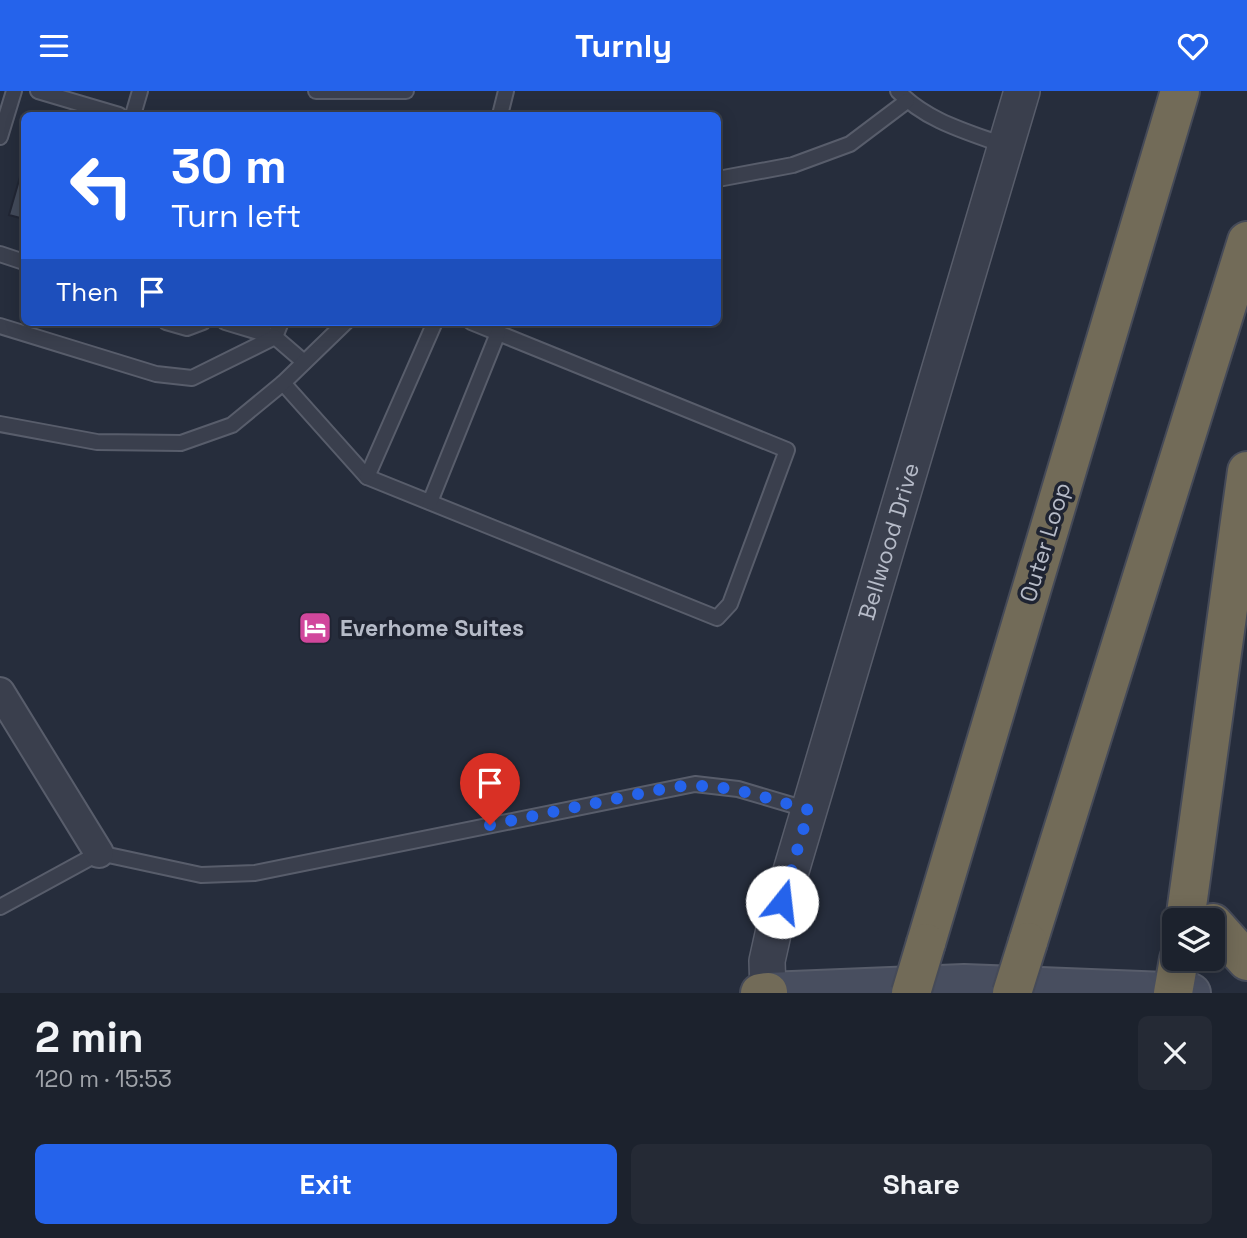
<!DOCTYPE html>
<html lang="en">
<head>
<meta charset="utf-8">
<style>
  :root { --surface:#1c222d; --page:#252a35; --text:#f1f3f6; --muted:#a0a4aa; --line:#3a3f49; --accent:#2563eb }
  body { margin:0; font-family:"Space Grotesk",sans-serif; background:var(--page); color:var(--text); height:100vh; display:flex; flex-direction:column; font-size:26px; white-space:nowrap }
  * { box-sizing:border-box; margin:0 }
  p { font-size:23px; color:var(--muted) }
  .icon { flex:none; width:38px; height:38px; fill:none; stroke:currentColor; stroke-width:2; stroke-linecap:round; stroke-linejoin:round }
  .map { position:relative; height:902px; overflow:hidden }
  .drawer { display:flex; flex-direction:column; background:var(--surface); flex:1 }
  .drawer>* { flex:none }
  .hud { position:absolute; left:21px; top:21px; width:700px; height:214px; border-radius:10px; box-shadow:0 4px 18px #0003,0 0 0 2px var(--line); background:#2563eb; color:#fff; overflow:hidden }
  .fabs { position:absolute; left:1162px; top:817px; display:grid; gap:14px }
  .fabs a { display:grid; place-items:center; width:63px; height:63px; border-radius:10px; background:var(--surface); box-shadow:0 4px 18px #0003,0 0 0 2px var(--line); font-size:35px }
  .pin { position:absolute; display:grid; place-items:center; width:60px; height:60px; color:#fff; margin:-72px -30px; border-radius:50% 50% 50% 0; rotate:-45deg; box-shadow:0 0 7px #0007 }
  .pin .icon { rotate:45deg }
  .me { position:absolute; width:77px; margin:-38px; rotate:16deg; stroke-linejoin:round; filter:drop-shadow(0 0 5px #0008) }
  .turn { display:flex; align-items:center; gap:24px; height:147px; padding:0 35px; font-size:32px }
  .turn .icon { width:91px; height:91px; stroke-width:2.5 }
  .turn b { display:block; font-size:49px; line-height:60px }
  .then { display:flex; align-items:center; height:66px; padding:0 35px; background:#0003; gap:14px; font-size:26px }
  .round { display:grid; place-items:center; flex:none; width:74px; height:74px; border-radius:10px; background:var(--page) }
  .headline { display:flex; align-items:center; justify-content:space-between; height:119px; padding:0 35px }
  h1 { font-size:42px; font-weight:800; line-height:52px }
  .primary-button { display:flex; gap:14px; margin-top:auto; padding:14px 35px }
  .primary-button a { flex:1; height:80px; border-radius:10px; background:var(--accent); color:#fff; font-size:28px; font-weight:800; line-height:80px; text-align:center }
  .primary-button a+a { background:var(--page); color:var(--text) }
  header { display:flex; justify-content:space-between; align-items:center; height:91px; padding:0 35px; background:var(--accent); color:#fff; font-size:32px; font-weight:800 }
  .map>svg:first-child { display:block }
  .building { fill:#434b5b; stroke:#212634; stroke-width:2 }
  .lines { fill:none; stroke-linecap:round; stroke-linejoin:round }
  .service-casing { stroke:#585d6b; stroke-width:18 }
  .minor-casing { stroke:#585d6b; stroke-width:32 }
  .tertiary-casing { stroke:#585d6b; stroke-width:38 }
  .secondary-casing { stroke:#585d6b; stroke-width:42 }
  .motorway-casing { stroke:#454a58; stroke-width:42 }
  .service { stroke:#3a3f4d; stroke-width:14 }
  .minor { stroke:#3a3f4d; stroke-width:28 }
  .tertiary { stroke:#3a3f4d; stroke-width:35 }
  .secondary { stroke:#484e5f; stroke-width:38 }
  .motorway { stroke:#726b58; stroke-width:38 }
  .motorway-bridge-casing { stroke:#454a58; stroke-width:42; stroke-linecap:butt }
  .motorway-bridge { stroke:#726b58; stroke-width:38 }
  .route { stroke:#2563eb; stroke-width:12; stroke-dasharray:0 21.6 }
  .labels { text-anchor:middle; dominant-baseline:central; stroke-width:7; stroke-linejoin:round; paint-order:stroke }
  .street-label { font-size:23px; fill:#b6bbc8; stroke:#1f2432 }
  .poi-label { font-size:23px; font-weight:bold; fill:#b6bbc8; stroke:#1f2432; text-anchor:start }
</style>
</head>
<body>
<header><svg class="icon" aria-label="menu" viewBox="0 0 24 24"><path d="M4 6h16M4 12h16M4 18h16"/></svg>Turnly<svg class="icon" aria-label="heart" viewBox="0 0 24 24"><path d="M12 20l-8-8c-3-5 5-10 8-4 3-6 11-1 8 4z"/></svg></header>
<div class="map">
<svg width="1247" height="902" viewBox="0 0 1247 902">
  <rect width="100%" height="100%" fill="#262d3c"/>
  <polygon class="building" points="24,72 24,128 9,124"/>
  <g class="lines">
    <defs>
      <g id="service">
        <polyline points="38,0 119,24"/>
        <polyline points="316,0 406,0"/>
        <path d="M898,0c28,30 70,41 108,55"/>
        <polyline points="133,24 140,0"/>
        <polyline points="500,24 506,0"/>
        <polyline points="0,46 14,0"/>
        <polyline points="718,88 793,74 850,53 907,10"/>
        <polyline points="0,163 24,171"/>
        <polyline points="166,231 187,237 203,231"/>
        <polyline points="225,231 275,246 281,231"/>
        <polyline points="0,235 156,283 192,287 275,246 304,271"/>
        <polyline points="283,292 367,386 717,527 730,513 787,359 471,231"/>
        <polyline points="0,333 97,351 181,352 232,334 283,292 346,231"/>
        <polyline points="367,386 435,231"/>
        <polyline points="430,411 498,242"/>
        <polyline points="0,816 99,762 201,784 255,782 695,693 738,698 809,719"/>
      </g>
      <polyline id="minor" points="0,601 99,762"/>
      <g id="tertiary">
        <path id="s1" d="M768,902l-1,-32 8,-36 247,-834"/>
      </g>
      <polyline id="secondary" points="768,901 964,893 1191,902"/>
      <g id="motorway">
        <polyline points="1185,830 1247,380"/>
        <polyline points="1213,832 1247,870"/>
        <polyline points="1028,851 1247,150"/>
        <polyline points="926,852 1180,0"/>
        <polyline points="760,902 768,901"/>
        <polyline points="1173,902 1179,868"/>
      </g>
    </defs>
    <use href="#service" class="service-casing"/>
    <use href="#minor" class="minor-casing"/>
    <use href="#tertiary" class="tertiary-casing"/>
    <use href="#secondary" class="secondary-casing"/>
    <use href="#motorway" class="motorway-casing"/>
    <use href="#service" class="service"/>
    <use href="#minor" class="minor"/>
    <use href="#tertiary" class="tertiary"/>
    <use href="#secondary" class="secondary"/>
    <use href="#motorway" class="motorway"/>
    <defs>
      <g id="motorway-bridge">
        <polyline points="911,902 926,852"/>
        <polyline points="1012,902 1028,851"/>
      </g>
    </defs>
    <use href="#motorway-bridge" class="motorway-bridge-casing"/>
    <use href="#motorway-bridge" class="motorway-bridge"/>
  </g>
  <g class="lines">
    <path class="route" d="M490,734l182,-38c49,-6 91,10 137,23l-27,92"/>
  </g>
  <defs>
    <symbol id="hotel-square" viewBox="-11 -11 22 22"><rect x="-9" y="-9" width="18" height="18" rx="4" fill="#d1479c" stroke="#1f2432"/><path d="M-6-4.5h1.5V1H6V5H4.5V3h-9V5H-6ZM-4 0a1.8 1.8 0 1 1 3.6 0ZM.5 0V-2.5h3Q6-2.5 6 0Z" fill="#fff"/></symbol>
  </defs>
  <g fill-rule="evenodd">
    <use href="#hotel-square" x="296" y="518" width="38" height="38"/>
  </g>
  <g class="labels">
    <g class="street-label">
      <text stroke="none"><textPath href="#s1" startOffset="469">Bellwood Drive</textPath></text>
      <text transform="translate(1045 451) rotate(-73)">Outer Loop</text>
    </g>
    <g class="poi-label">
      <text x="340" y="537">Everhome Suites</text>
    </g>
  </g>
</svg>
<div class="fabs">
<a><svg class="icon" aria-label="layers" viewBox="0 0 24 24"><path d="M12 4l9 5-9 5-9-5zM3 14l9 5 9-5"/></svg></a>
</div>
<div class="pin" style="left:490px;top:734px;background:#d93025"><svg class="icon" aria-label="arrive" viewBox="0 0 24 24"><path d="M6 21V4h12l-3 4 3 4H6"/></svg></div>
<svg class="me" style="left:782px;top:811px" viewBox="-20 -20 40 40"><circle r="19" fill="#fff"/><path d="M0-13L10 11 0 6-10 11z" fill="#2563eb"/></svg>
<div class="hud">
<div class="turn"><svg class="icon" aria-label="left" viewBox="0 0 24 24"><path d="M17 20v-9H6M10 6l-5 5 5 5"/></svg><div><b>30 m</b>Turn left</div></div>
<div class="then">Then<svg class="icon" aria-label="arrive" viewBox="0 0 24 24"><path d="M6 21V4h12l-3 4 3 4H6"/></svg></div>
</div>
</div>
<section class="drawer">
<div class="headline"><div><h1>2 min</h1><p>120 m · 15:53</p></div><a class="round"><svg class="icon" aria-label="close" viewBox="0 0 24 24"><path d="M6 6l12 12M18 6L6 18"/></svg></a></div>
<div class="primary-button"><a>Exit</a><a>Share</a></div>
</section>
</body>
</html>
